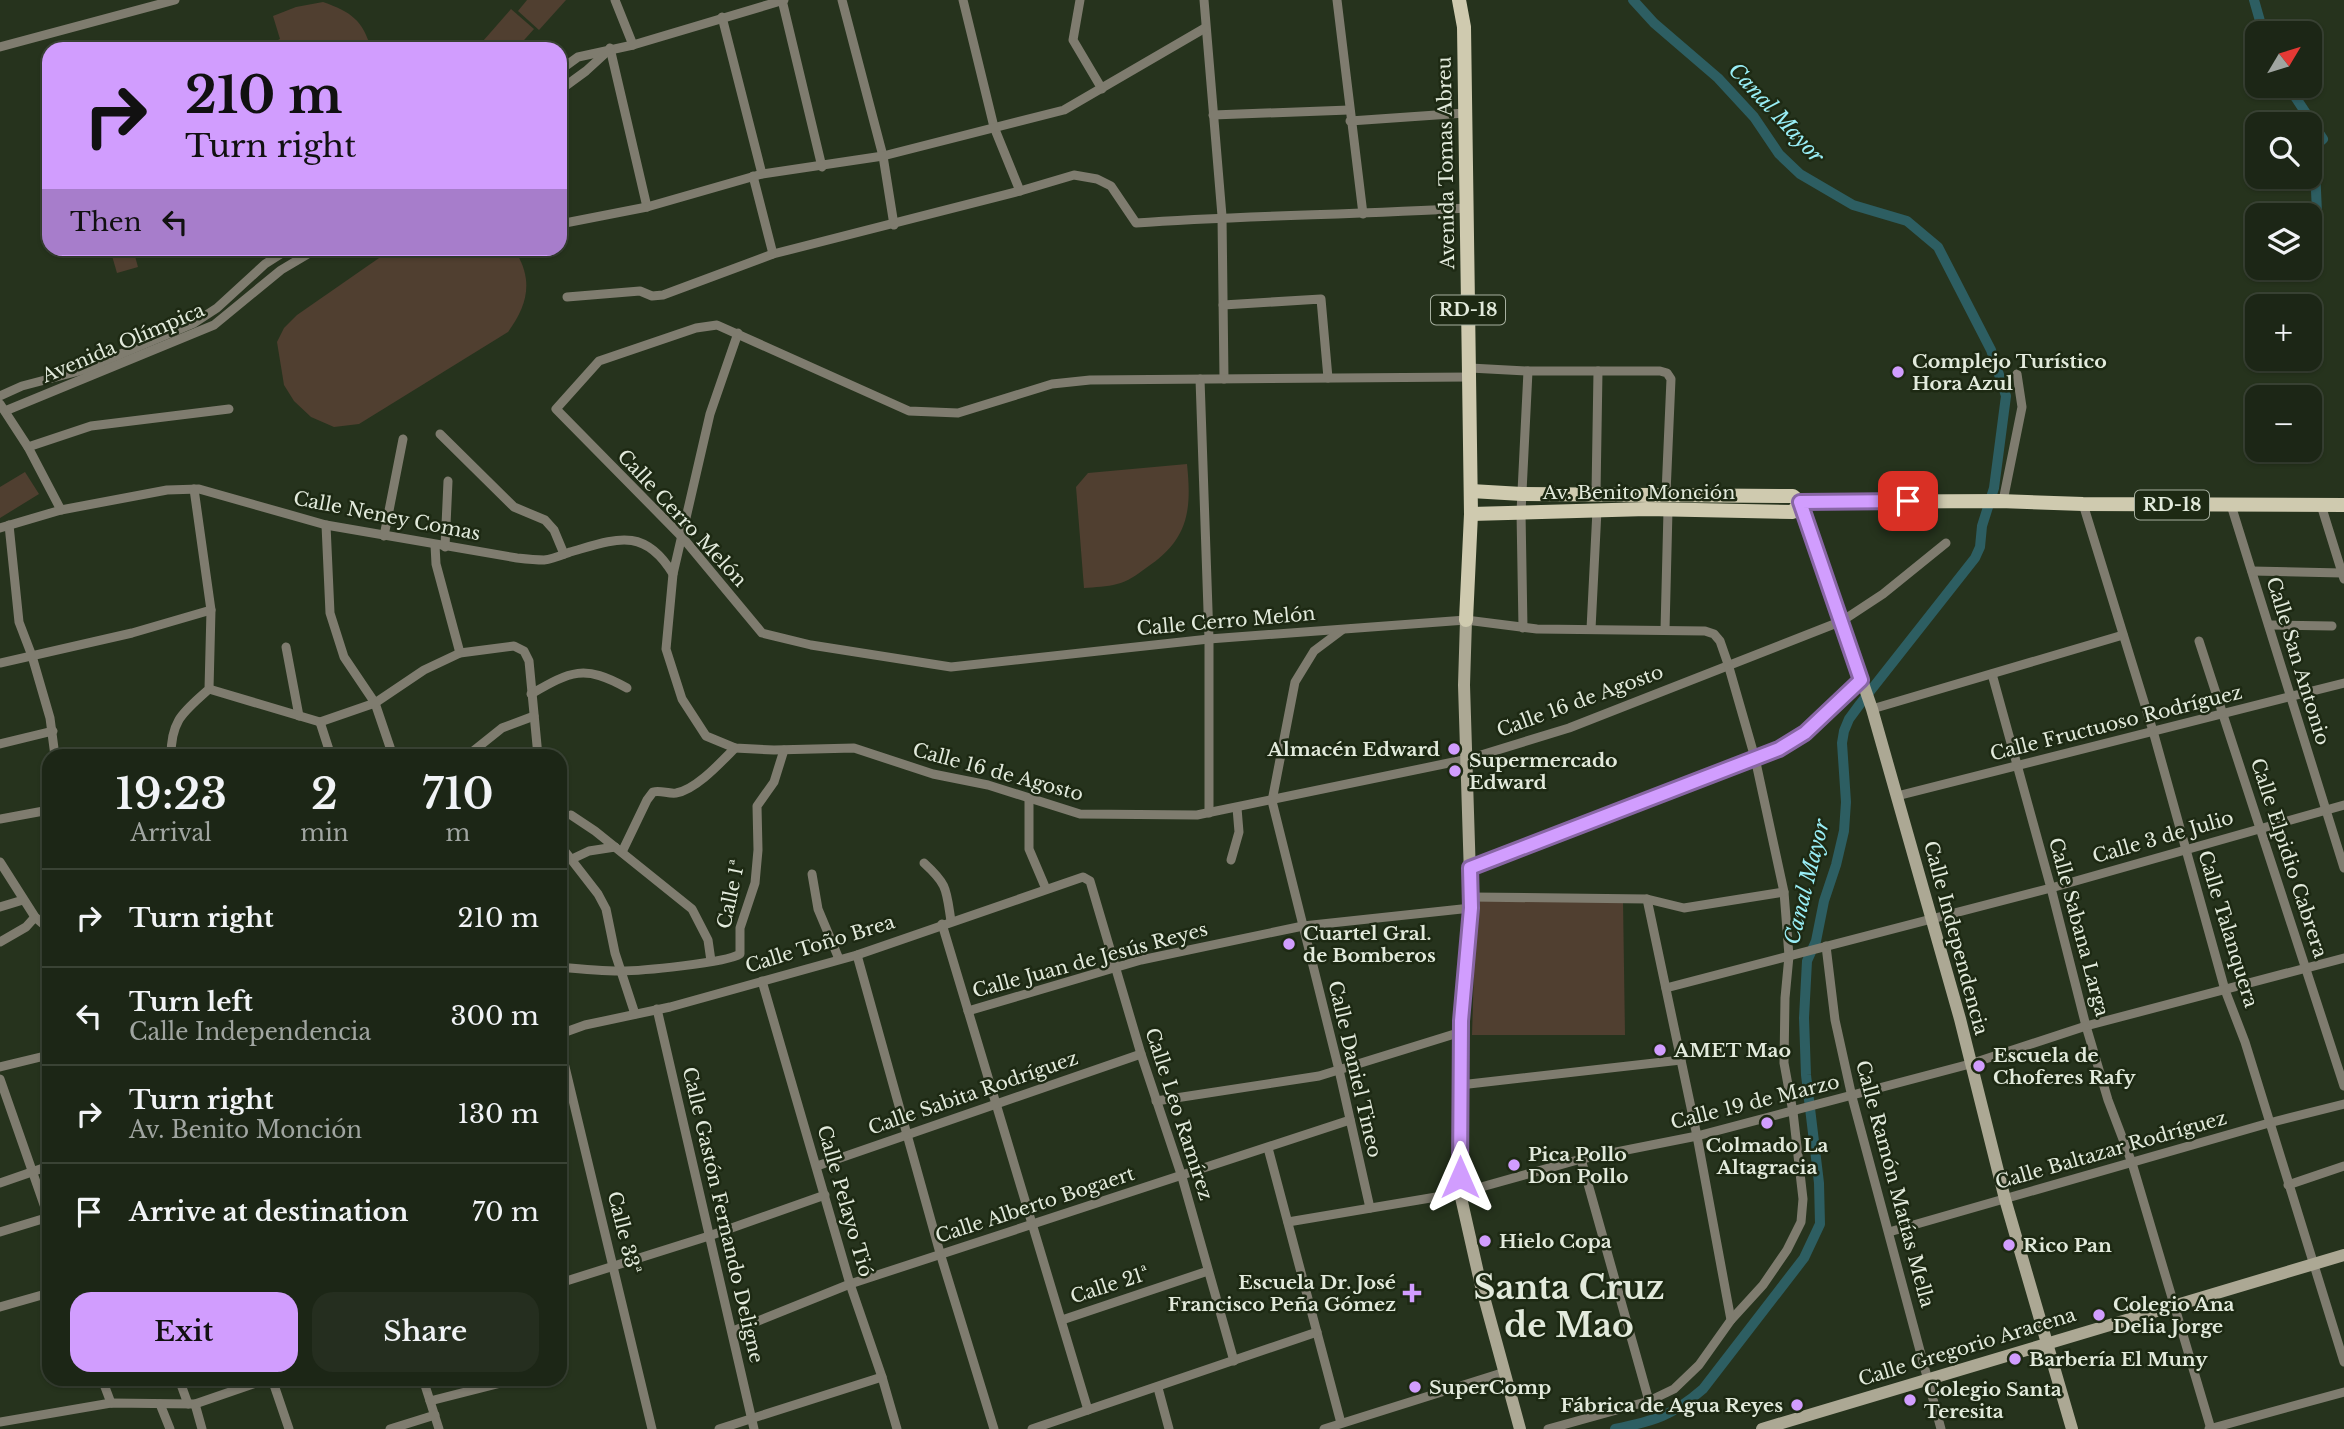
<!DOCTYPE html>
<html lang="en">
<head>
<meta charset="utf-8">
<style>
  :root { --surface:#1c2616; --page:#252e1f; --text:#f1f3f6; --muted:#a0a5a1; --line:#3a4335; --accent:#d19dfe }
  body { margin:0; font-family:"Libre Baskerville",serif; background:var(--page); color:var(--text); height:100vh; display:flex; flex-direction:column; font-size:26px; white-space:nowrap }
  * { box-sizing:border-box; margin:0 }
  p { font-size:23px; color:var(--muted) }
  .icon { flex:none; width:38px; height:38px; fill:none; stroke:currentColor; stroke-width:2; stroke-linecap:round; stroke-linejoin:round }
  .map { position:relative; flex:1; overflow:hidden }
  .details { position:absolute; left:42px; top:749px; width:525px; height:637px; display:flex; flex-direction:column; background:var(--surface); border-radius:21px; box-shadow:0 2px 5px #0004,0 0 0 2px var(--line) }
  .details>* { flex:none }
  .banner { position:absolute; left:42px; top:42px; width:525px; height:214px; border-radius:21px; box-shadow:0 2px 5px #0004,0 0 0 2px var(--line); background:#d19dfe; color:#111; overflow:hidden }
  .needle { width:46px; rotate:52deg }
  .fabs { position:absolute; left:2245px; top:21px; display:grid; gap:14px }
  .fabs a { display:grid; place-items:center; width:77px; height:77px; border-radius:14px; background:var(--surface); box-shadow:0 2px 5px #0004,0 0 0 2px var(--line); font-size:35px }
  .pin { position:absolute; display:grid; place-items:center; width:60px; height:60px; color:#fff; margin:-30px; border-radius:14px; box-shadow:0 4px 10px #0006 }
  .me { position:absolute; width:77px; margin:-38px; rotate:0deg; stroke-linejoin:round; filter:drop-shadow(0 0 5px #0008) }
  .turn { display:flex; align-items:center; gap:24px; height:147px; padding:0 28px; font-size:32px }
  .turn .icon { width:91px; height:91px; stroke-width:2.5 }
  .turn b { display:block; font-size:49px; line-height:60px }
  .then { display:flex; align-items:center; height:66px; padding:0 28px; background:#0003; gap:14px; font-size:26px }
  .eta { display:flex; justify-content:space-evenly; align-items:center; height:119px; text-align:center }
  .eta b { font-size:42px; font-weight:600; line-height:49px }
  .primary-button { display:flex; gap:14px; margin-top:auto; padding:14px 28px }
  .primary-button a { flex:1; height:80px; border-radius:21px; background:var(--accent); color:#111; font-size:28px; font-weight:600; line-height:80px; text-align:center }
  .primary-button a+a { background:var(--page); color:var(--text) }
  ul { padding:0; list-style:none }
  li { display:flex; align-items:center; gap:21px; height:98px; padding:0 28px; border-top:2px solid var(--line) }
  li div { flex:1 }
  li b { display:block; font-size:26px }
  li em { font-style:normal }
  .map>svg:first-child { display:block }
  .green { fill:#503f30 }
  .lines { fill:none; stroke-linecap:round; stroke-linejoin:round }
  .canal { stroke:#2d5e62; stroke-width:10 }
  .street { stroke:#7f7c6f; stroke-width:9 }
  .secondary { stroke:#aca894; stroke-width:12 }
  .primary { stroke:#cfcaaf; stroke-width:14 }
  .route-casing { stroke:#8866a5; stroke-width:18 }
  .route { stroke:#d19dfe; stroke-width:12 }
  .poi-dot { fill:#d19dfe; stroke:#1d2913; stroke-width:2.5 }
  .labels { text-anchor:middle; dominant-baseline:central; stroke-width:5; stroke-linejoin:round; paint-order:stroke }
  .shield { fill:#1d2913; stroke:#a7b0a0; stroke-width:2 }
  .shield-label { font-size:18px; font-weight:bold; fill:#e2eadc }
  .street-label { font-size:19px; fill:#e2eadc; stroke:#1d2913 }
  .poi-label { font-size:19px; font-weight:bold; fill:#e2eadc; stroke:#1d2913; text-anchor:start }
  .water-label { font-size:21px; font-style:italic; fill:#99eef6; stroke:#1d2913 }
  .town-label { font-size:33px; font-weight:bold; fill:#e2eadc; stroke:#1d2913 }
</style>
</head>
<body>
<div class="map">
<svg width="2344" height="1429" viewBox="0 0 2344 1429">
  <rect width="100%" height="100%" fill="#26331d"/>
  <g class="green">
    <polygon points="527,0 566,0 539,30 518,11"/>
    <path d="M323,2c28,10 40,18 48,47h-111l20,-10 -7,-23 23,-9z"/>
    <polygon points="511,9 534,29 516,49 476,49"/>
    <polygon points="110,249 133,249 138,267 117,273"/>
    <path d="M392,249h122c20,31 14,55 -6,83l-149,92 -25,3 -23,-10 -17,-16 -10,-16 -7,-43 7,-14 13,-13z"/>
    <path d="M1187,464c5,48 1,76 -41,104 -8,6 -19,14 -29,16 -10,3 -22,3 -33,4l-8,-101 12,-14z"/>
    <polygon points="25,472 39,494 0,518 0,487"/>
    <polygon points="1476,900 1623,901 1625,1035 1472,1035"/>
  </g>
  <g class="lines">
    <g class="canal">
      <polyline points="2254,0 2260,21 2266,33"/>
      <polyline points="2288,86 2323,139 2314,147 2318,234"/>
      <path d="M1615,1429c39,-8 57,-13 88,-40l101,-131 16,-34 -1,-41 -13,-108 -2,-57 3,-57 9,-20 8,-40 12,-36 8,-34 2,-29 -4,-59 2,-12 5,-12 11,-15 115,-146 5,-11 2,-21 12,-38 12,-92 -15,-46 -53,-103 -31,-26 -54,-16 -53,-31 -21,-20 -25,-37 -36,-39 -64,-55 -21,-23"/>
    </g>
    <g class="street">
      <polyline points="615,0 633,45"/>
      <polyline points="782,0 822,167"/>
      <polyline points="842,0 883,156 894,225"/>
      <polyline points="963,0 994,127 1020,191"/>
      <polyline points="1080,0 1073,40 1102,89"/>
      <polyline points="1204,0 1222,216 1224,379"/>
      <polyline points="1337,0 1363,214"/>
      <polyline points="722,17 762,174"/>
      <polyline points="0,47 175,0"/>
      <polyline points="610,48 647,207"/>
      <polyline points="560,70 578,57 633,45 784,0"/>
      <polyline points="560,90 586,71 610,49"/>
      <polyline points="1213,115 1349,110"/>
      <polyline points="1350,121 1465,113"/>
      <polyline points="753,176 773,254"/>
      <polyline points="560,224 647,207 762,174 883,156 1064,110 1205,28"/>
      <path d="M567,297l73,-6 12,5 11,-1 110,-41 247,-63 54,-16 23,4 14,7 25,37c110,-8 221,-8 331,-15"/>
      <polyline points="1223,305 1321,299 1328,378"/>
      <polyline points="738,333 710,414 673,574 666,649 682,699 706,736 735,748 774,750 854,748 933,774 988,785 1080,814 1197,815 1468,759 1569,728 1842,621 1883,594 1946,543"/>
      <polyline points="1470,368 1528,371 1660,371 1667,373 1671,379 1666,493"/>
      <polyline points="1470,377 1090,380 1052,384 958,413 909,411 717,325 696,328 599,361 556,409 683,538 762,633 811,645 951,667 1209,639 1466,620 1537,629 1705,631 1714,634 1720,641 1728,664 1755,758 1784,892 1789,956 1785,998 1784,1063 1793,1112 1803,1199 1801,1222 1787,1250 1763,1285 1731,1320 1699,1365 1674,1389 1649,1401 1548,1429"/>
      <polyline points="1200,379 1209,639 1209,813"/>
      <polyline points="0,396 22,386 83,370 194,323 217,308 265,264 290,248"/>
      <polyline points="0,404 28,447 61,510"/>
      <polyline points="5,411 214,325 281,270 318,248"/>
      <polyline points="440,434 514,507 545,520 554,530 564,554"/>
      <polyline points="28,447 91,426 229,409"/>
      <polyline points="1596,493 1598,371"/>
      <polyline points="2003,501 2022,407 2017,374"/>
      <polyline points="2083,504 2153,731 2225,990 2245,1042 2344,1362"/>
      <polyline points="2231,505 2344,868"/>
      <polyline points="2321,505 2344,579"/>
      <polyline points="9,525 19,622 32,656 50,718 55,756"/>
      <polyline points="326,525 330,613 344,657 375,703 393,756"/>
      <path d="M0,528l61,-18 106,-20 32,-1 127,36 191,33c9,1 19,2 27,2 9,-1 18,-5 26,-8 46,-13 74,-26 103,22"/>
      <polyline points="384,536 403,439"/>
      <polyline points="435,545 436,564 460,653"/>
      <polyline points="445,547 448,481"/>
      <polyline points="2252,571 2342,573"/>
      <polyline points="2269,625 2332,626"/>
      <polyline points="1523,628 1521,512 1528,371"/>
      <polyline points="1591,629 1597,510"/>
      <polyline points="1342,630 1314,651 1295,682 1272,801 1339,1070 1370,1208"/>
      <polyline points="1665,630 1668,510"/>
      <polyline points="2199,641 2344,1086"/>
      <polyline points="286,647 299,716"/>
      <polyline points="0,663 132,633 211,610"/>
      <polyline points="1992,674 2051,888 2086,1026 2108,1100 2132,1163 2211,1429"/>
      <polyline points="209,689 320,722 375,703 424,670 460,653 514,646 524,651 529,661 538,756"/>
      <path d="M531,694c40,-23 53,-30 96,-6"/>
      <polyline points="1872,709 2123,635"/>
      <polyline points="320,722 331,756"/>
      <polyline points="0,744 53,731"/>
      <path d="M171,756c0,-37 13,-44 38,-67l2,-79 -17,-121"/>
      <polyline points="467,756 502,728 534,716"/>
      <polyline points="1897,796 2344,683"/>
      <polyline points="1029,798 1029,849 1046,889"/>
      <polyline points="571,815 595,831 692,909 708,940 711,961"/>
      <polyline points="0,819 49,810"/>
      <polyline points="560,845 598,894 606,909 615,953 635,1014"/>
      <path d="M622,852l25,-52 6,-8c8,-2 15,2 23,1 20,-3 46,-32 59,-45"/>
      <polyline points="572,859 589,851 615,847"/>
      <polyline points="1231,860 1239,832 1237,808"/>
      <polyline points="0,862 35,917 49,929"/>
      <path d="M924,863c24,22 22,26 27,58"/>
      <polyline points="1470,868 1779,749 1805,733 1861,679"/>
      <polyline points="812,874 818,909 839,959"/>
      <polyline points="1471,897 1647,899 1684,908 1784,892"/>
      <polyline points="1647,899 1697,1136 1731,1320"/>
      <polyline points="0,907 23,900"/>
      <polyline points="942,924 1088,1410"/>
      <polyline points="0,942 26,927 35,917"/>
      <polyline points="1826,946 1835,1020 1852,1097 1941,1429"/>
      <polyline points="857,955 940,1253 994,1429"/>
      <path d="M560,967c20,2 40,4 60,4 20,0 106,-8 120,-17v-26l15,-45 3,-33 -1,-44 17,-24 10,-32"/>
      <polyline points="762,981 850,1284 882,1377 897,1429"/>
      <polyline points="1666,988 2051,888 2344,805"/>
      <polyline points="657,1009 754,1429"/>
      <polyline points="968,1011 1141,960 1303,926 1471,908"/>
      <polyline points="560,1034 585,1025 670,1007 857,955 1083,877 1090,881 1141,1054 1182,1177 1234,1361"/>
      <polyline points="560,1046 652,1429"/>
      <polyline points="0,1067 49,1055"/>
      <polyline points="0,1079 49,1219"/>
      <polyline points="1460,1085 1681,1060"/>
      <polyline points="1156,1101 1319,1076 1461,1032"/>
      <polyline points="1268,1148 1341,1423"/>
      <polyline points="1581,1159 1649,1401"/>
      <polyline points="817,1166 1141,1054"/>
      <polyline points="0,1183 49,1166"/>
      <polyline points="2288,1185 2344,1166"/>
      <polyline points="1288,1222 1460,1193 1581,1159 1697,1136 1970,1064 2086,1026 2344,958"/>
      <polyline points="0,1232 49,1217"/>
      <polyline points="1889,1232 2269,1123 2344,1104"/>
      <polyline points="560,1283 709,1236 825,1195"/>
      <polyline points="0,1307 49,1293"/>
      <polyline points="1062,1320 1208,1271"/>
      <polyline points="733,1331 850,1284 1350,1120"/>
      <polyline points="102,1379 111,1403"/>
      <polyline points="179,1379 188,1404"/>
      <polyline points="272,1379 289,1429"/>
      <polyline points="423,1379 439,1429"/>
      <polyline points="1158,1388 1169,1429"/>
      <polyline points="430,1401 516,1379"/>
      <polyline points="160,1404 170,1429"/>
      <polyline points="195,1404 202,1429"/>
      <polyline points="0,1422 111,1403 195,1404 268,1379"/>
      <polyline points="390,1429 435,1415"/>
      <polyline points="719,1429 882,1377"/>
      <polyline points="1032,1429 1317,1332"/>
      <polyline points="1324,1429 1505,1372"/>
      <polyline points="2209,1429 2344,1392"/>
    </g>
    <g class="secondary">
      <polyline points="1800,502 1872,709 1960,1019 2005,1199 2072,1429"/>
      <polyline points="1466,620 1464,685 1471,908 1461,1021 1460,1193 1481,1286 1520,1429"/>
      <polyline points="1762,1429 2344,1255"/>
    </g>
    <g class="primary">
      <polyline points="1459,0 1464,27 1471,514 1466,620"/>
      <polyline points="1471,491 1522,494 1793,496 1800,502 2000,501 2083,504 2344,505"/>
      <polyline points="1471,514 1647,509 1793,512 1800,502"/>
    </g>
  </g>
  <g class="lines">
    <defs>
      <polyline id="route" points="1460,1177 1461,1021 1471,908 1470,868 1779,749 1805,733 1861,680 1800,502 1908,501"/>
    </defs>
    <use href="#route" class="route-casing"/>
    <use href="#route" class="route"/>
  </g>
  <g class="poi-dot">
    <circle cx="1898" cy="372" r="7"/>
    <circle cx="1454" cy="749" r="7"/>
    <circle cx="1455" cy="771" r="7"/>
    <circle cx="1289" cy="944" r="7"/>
    <circle cx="1660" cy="1050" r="7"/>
    <circle cx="1979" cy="1066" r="7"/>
    <circle cx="1767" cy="1123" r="7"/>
    <circle cx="1514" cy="1165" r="7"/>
    <circle cx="1485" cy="1241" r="7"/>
    <circle cx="2009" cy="1245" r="7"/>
    <path d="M1408.5 1282.5h7v7h7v7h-7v7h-7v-7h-7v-7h7z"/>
    <circle cx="2099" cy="1315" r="7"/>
    <circle cx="2015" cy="1359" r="7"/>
    <circle cx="1415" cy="1387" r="7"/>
    <circle cx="1910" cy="1400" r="7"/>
    <circle cx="1797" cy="1405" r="7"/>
  </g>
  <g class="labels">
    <g class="shield">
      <rect x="1431" y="295.5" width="74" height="29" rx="5"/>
      <rect x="2135" y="490.5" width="74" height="29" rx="5"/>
    </g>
    <g class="shield-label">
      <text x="1468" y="310">RD-18</text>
      <text x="2172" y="505">RD-18</text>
    </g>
    <g class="street-label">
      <text transform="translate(1446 163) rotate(-91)">Avenida Tomas Abreu</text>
      <text transform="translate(123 343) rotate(-23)">Avenida Olímpica</text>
      <text x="1639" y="492">Av. Benito Monción</text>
      <text transform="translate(387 516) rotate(11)">Calle Neney Comas</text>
      <text transform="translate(682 518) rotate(47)">Calle Cerro Melón</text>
      <text transform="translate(1226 621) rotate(-5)">Calle Cerro Melón</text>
      <text transform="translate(2298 661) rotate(73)">Calle San Antonio</text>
      <text transform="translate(1580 701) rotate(-20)">Calle 16 de Agosto</text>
      <text transform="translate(2116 723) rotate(-14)">Calle Fructuoso Rodríguez</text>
      <text transform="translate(998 772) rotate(15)">Calle 16 de Agosto</text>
      <text transform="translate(2163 837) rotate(-16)">Calle 3 de Julio</text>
      <text transform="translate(2289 858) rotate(72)">Calle Elpidio Cabrera</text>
      <text transform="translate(731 894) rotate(-78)">Calle 1ª</text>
      <text transform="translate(2079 927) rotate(75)">Calle Sabana Larga</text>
      <text transform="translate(2228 929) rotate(73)">Calle Talanquera</text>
      <text transform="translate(1956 938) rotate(75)">Calle Independencia</text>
      <text transform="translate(820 944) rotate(-17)">Calle Toño Brea</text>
      <text transform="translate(1090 960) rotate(-15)">Calle Juan de Jesús Reyes</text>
      <text transform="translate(1355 1069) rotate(77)">Calle Daniel Tineo</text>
      <text transform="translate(973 1093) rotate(-19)">Calle Sabita Rodríguez</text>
      <text transform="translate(1755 1102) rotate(-14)">Calle 19 de Marzo</text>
      <text transform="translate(1179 1114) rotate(72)">Calle Leo Ramírez</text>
      <text transform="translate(2111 1150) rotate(-16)">Calle Baltazar Rodríguez</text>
      <text transform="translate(1895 1184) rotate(75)">Calle Ramón Matías Mella</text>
      <text transform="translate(845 1201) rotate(74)">Calle Pelayo Tió</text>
      <text transform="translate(1035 1205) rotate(-18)">Calle Alberto Bogaert</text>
      <text transform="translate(723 1215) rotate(77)">Calle Gastón Fernando Deligne</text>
      <text transform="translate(624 1233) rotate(76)">Calle 33ª</text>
      <text transform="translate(1110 1285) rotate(-18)">Calle 21ª</text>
      <text transform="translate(1967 1347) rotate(-17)">Calle Gregorio Aracena</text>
    </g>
    <g class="poi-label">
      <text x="1912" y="361">Complejo Turístico<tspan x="1912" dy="22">Hora Azul</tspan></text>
      <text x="1440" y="749" text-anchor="end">Almacén Edward</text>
      <text x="1469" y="760">Supermercado<tspan x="1469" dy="22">Edward</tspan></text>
      <text x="1303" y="933">Cuartel Gral.<tspan x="1303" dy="22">de Bomberos</tspan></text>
      <text x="1674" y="1050">AMET Mao</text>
      <text x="1993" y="1055">Escuela de<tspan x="1993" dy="22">Choferes Rafy</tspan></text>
      <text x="1767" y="1145" text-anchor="middle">Colmado La<tspan x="1767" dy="22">Altagracia</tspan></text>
      <text x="1528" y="1154">Pica Pollo<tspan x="1528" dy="22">Don Pollo</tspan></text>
      <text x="1499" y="1241">Hielo Copa</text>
      <text x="2023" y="1245">Rico Pan</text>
      <text x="1396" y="1282" text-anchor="end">Escuela Dr. José<tspan x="1396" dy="22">Francisco Peña Gómez</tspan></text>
      <text x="2113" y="1304">Colegio Ana<tspan x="2113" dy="22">Delia Jorge</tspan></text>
      <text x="2029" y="1359">Barbería El Muny</text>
      <text x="1429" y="1387">SuperComp</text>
      <text x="1924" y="1389">Colegio Santa<tspan x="1924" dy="22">Teresita</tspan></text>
      <text x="1783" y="1405" text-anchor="end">Fábrica de Agua Reyes</text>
    </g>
    <g class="water-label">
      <text transform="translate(1776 113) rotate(47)">Canal Mayor</text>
      <text transform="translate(1807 882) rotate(-76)">Canal Mayor</text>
    </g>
    <g class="town-label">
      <text x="1569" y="1287">Santa Cruz<tspan x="1569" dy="38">de Mao</tspan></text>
    </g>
  </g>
</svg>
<div class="fabs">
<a><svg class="needle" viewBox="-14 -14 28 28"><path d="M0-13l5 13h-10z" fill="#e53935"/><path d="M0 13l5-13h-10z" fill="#a0a5a1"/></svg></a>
<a><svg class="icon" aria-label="search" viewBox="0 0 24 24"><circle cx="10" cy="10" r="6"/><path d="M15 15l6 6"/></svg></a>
<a><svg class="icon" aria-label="layers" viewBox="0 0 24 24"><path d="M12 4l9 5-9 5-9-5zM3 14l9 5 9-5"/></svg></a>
<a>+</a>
<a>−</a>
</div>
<div class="pin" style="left:1908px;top:501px;background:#d93025"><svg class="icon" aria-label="arrive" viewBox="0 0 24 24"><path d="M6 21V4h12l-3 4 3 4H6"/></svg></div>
<svg class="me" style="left:1460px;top:1177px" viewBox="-20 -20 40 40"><path d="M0-17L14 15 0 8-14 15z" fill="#d19dfe" stroke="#fff" stroke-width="4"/></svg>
<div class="banner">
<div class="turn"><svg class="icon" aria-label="right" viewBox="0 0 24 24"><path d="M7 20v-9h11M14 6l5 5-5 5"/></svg><div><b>210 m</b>Turn right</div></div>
<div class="then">Then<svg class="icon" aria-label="left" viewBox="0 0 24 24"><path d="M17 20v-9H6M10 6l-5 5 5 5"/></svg></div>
</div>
<section class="details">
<div class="eta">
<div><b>19:23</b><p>Arrival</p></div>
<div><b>2</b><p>min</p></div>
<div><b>710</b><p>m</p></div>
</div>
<ul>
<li><svg class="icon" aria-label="right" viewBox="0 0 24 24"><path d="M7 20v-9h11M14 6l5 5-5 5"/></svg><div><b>Turn right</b></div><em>210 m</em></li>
<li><svg class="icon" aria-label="left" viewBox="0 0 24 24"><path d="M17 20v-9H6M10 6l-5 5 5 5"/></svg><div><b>Turn left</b><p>Calle Independencia</p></div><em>300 m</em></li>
<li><svg class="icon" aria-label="right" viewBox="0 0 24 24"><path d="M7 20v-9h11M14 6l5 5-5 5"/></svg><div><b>Turn right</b><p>Av. Benito Monción</p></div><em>130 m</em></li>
<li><svg class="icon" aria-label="arrive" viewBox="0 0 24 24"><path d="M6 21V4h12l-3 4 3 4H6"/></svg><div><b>Arrive at destination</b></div><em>70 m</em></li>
</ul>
<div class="primary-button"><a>Exit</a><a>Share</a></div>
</section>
</div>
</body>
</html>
